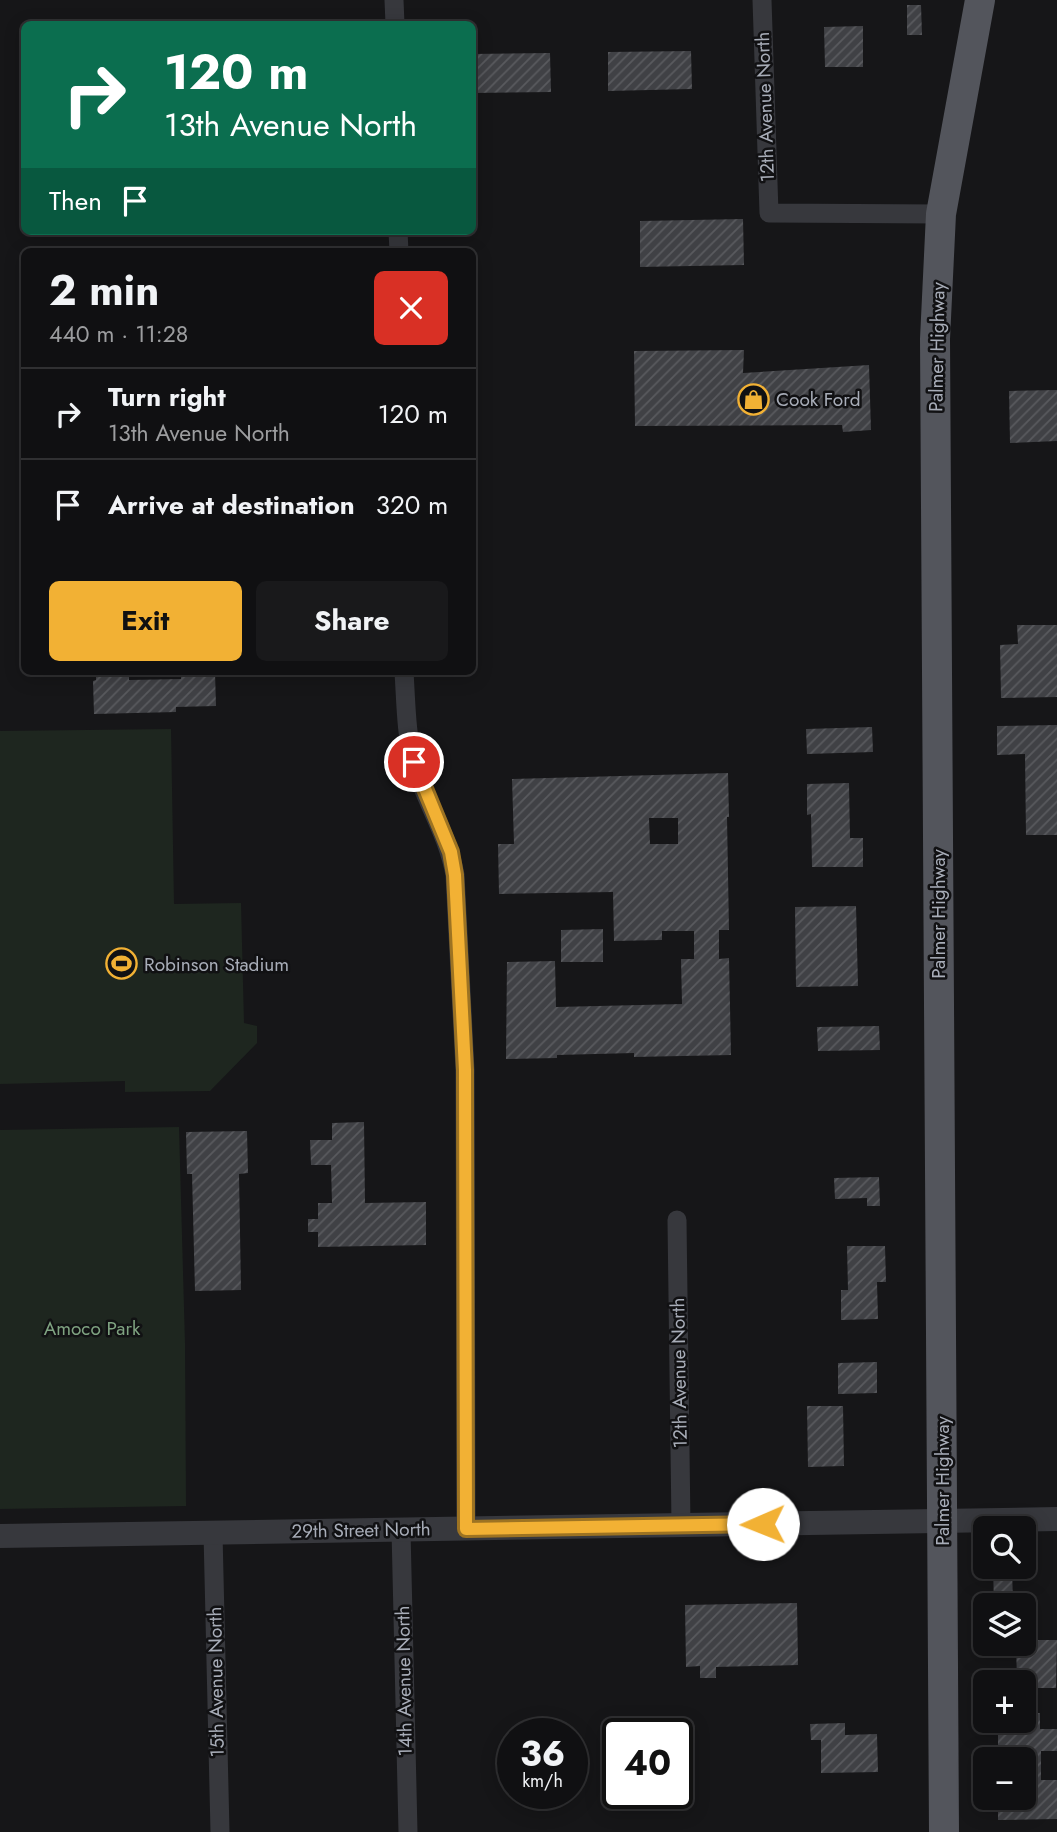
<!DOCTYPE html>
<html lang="en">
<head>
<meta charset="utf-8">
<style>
  :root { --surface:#101012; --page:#19191b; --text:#f1f3f6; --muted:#9c9d9f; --line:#303032; --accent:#f2b134 }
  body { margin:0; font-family:Jost,sans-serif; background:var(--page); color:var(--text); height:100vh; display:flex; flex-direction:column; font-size:26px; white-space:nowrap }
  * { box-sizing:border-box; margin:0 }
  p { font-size:23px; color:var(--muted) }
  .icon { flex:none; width:38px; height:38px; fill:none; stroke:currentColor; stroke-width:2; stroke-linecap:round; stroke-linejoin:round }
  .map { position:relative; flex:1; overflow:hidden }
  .panel { position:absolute; left:21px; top:248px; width:455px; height:427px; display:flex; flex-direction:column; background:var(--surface); border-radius:10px; box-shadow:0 4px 18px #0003,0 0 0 2px var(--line) }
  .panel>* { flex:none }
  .top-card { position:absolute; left:21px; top:21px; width:455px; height:214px; border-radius:10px; box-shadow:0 4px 18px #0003,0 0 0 2px var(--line); background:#0b6e4f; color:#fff; overflow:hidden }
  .buttons { position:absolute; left:973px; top:1516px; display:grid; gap:14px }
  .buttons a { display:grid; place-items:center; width:63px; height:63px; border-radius:10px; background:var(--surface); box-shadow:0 4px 18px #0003,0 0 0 2px var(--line); font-size:35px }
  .speed { position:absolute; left:497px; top:1718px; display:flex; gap:14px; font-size:35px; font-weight:700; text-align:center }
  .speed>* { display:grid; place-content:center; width:91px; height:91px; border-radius:50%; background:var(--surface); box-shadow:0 4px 18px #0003,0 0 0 2px var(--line); line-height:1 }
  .speed small { font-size:18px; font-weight:400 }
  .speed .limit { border:4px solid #111; border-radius:10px; background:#fff; color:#111 }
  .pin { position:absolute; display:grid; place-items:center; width:60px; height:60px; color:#fff; margin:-30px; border:4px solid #fff; border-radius:50%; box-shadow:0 2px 7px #0007 }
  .me { position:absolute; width:77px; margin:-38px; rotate:269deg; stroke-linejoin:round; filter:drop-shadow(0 0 5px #0008) }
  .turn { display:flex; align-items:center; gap:24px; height:147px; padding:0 28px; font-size:32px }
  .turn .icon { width:91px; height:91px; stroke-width:2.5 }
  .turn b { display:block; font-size:49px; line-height:60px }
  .then { display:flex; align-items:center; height:66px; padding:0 28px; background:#0003; gap:14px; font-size:26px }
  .round { display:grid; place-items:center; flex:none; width:74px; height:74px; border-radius:10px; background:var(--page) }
  .summary { display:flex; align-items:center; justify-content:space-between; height:119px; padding:0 28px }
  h1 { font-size:42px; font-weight:700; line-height:52px }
  .button { display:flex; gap:14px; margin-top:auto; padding:14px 28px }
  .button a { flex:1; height:80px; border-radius:10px; background:var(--accent); color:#111; font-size:28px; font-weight:700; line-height:80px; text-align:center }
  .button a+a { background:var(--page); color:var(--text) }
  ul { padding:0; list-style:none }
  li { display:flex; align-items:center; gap:21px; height:91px; padding:0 28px; border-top:2px solid var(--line) }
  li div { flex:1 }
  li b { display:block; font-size:26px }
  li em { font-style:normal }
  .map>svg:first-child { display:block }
  .park { fill:#1e261f }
  .building { fill:url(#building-hatch); fill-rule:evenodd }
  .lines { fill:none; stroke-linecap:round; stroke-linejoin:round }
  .minor { stroke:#37383d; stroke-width:19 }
  .tertiary { stroke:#37383d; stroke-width:24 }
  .primary { stroke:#53555c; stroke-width:30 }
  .route-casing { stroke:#9d7322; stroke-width:18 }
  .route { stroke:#f2b134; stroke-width:12 }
  .labels { text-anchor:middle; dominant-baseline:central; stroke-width:5; stroke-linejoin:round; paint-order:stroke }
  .street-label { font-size:19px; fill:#a8adb8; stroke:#111113 }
  .poi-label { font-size:19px; fill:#a8adb8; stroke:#111113; text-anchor:start }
  .park-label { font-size:19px; fill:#7fa381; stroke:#111113 }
</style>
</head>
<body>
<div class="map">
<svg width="1057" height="1832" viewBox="0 0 1057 1832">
  <defs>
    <pattern id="building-hatch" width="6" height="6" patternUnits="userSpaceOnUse" patternTransform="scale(1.75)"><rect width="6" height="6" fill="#404145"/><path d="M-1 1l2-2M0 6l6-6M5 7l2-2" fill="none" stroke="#595a5e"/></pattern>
  </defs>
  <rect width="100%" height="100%" fill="#161618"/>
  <g class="park">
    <polygon points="171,729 174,904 241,903 244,1023 257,1026 257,1043 210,1091 125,1092 125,1081 0,1084 0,731"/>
    <polygon points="179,1127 185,1344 186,1506 0,1509 0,1130"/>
  </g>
  <g class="building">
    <polygon points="907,5 921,5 922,35 907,35"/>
    <polygon points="863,26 863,67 825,67 824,27"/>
    <polygon points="691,51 692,89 608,91 608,52"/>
    <polygon points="550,53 551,92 472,93 472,54"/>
    <polygon points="743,219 744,265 640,267 640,221"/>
    <polygon points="744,350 743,373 869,365 871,430 843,432 842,425 635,426 634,351"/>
    <polygon points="1057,390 1057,441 1010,443 1009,391"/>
    <polygon points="1017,625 1057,625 1057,697 1001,698 1000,645 1018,644"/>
    <polygon points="96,672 129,672 129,680 181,679 181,672 215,672 216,706 176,707 176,712 94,714 93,681 96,680"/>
    <polygon points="1057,725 1057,835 1026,835 1025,754 997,755 997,726"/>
    <polygon points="872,727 873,752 807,754 806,729"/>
    <path d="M728,773l1,44h-2l2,113h-10v29l10,-1 2,97 -97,2v-4l-77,2v3l-51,1 1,-97 48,-1 1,46 126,-3 -1,-45h13v-28h-32v9l-48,1 -1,-49 -114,2 -1,-50h16l-2,-65zM649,818h29v26h-28z"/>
    <polygon points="849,783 850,838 863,838 863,867 812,867 811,814 807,815 807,784"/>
    <polygon points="856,906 858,986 796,987 795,907"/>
    <polygon points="603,929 603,962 561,962 561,930"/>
    <polygon points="879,1026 880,1050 818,1051 817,1027"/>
    <polygon points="364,1122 365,1203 426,1202 426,1245 318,1247 318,1232 308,1232 308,1219 318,1219 318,1203 332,1203 331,1165 311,1165 310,1140 332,1140 332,1123"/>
    <polygon points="247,1131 248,1173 239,1174 241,1290 195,1291 192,1174 187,1174 186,1132"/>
    <polygon points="879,1177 880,1206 867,1206 867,1198 835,1199 834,1178"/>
    <polygon points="847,1246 885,1246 886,1282 877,1282 878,1319 841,1320 841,1290 848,1290"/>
    <polygon points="877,1362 877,1393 838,1394 838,1363"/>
    <polygon points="807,1406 843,1406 844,1466 808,1467"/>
    <polygon points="993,1566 1012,1566 1013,1605 994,1605"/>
    <polygon points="797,1603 798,1665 716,1667 716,1678 700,1678 700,1666 686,1667 685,1605"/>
    <polygon points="1024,1640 1057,1640 1056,1688 1024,1688 1024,1682 1017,1682 1016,1643 1024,1643"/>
    <polygon points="1024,1713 1040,1713 1040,1729 1057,1729 1057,1751 1041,1751 1041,1780 1057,1780 1057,1819 998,1820 998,1797 1024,1797 1024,1759 998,1759 998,1720 1024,1720"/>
    <polygon points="845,1723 845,1735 877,1734 878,1772 821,1773 821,1740 811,1740 810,1724"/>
  </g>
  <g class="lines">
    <g class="minor">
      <polyline points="394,0 395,24"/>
      <polyline points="762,0 769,213 941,214"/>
      <polyline points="398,231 399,252"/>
      <path d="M404,672c2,30 2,63 10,92 12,38 34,71 41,111l10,195 1,459"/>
      <polyline points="677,1220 681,1525"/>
      <polyline points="401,1530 408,1832"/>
      <polyline points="213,1533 220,1832"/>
    </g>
    <polyline class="tertiary" points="0,1536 1057,1519"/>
    <polyline class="primary" points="944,1832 935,339 941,214 980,0"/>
  </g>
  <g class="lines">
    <defs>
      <polyline id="route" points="414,762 451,852 455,875 465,1070 466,1529 763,1524"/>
    </defs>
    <use href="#route" class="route-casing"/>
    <use href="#route" class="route"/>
  </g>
  <defs>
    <symbol id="shop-ring" viewBox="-11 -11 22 22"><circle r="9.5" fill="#111113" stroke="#f2b134" stroke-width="1.5"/><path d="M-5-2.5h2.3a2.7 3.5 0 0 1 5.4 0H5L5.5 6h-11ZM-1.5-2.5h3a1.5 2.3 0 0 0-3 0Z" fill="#f2b134"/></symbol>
    <symbol id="stadium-ring" viewBox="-11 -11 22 22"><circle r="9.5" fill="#111113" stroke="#f2b134" stroke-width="1.5"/><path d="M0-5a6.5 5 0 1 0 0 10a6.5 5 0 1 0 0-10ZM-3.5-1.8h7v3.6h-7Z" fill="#f2b134"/></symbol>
  </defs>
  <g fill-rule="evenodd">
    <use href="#shop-ring" x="736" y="382" width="35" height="35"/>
    <use href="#stadium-ring" x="104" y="946" width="35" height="35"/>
  </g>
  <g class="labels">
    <g class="street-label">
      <text transform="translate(765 107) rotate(-92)">12th Avenue North</text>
      <text transform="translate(937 347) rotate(-89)">Palmer Highway</text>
      <text transform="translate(938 914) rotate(-90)">Palmer Highway</text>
      <text transform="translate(679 1373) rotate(-91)">12th Avenue North</text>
      <text transform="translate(942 1481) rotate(-90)">Palmer Highway</text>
      <text transform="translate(361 1530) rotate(-1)">29th Street North</text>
      <text transform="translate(404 1681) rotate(-91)">14th Avenue North</text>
      <text transform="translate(216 1682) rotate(-91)">15th Avenue North</text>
    </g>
    <g class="poi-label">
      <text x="776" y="399">Cook Ford</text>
      <text x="144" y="964">Robinson Stadium</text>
    </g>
    <g class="park-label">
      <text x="92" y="1328">Amoco Park</text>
    </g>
  </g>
</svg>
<div class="buttons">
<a><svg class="icon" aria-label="search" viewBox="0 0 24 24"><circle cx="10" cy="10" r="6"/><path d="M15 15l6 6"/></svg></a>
<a><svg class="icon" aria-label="layers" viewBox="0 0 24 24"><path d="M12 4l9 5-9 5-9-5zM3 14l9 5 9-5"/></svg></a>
<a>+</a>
<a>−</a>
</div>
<div class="speed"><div>36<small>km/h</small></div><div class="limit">40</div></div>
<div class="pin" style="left:414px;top:762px;background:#d93025"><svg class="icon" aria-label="arrive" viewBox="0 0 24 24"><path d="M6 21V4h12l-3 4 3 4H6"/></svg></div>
<svg class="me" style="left:763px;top:1524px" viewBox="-20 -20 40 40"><circle r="19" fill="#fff"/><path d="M0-13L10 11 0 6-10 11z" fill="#f2b134"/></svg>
<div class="top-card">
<div class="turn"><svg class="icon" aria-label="right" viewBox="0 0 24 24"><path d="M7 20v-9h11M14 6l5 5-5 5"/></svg><div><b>120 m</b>13th Avenue North</div></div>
<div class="then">Then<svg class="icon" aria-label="arrive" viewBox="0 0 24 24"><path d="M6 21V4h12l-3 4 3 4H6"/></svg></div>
</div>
<section class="panel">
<div class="summary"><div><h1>2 min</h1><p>440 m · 11:28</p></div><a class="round" style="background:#d93025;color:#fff"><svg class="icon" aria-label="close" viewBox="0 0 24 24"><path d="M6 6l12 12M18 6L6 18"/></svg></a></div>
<ul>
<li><svg class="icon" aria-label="right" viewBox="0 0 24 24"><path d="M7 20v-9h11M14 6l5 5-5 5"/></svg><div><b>Turn right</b><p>13th Avenue North</p></div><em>120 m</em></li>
<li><svg class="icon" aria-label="arrive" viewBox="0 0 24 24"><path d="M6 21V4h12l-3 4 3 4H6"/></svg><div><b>Arrive at destination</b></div><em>320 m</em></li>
</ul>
<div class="button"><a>Exit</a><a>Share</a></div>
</section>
</div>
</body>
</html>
